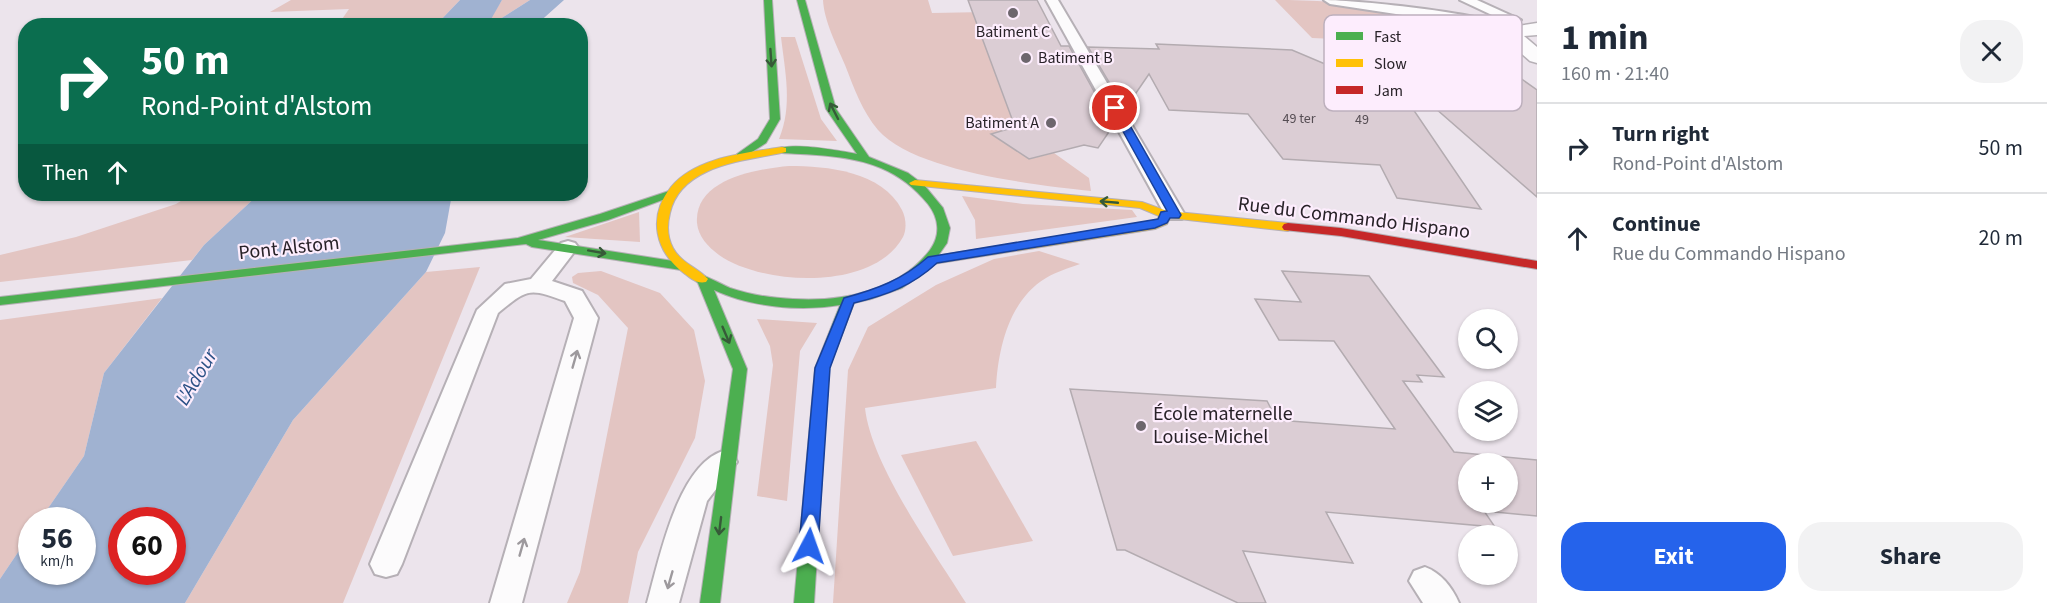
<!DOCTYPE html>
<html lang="en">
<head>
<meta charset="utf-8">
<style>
  :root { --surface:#fff; --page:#f2f2f3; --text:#1f2937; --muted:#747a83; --line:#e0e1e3; --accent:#2563eb }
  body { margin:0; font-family:"Source Sans 3",sans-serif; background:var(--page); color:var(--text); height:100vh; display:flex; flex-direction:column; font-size:22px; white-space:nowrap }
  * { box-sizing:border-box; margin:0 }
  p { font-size:20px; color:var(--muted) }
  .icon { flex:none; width:33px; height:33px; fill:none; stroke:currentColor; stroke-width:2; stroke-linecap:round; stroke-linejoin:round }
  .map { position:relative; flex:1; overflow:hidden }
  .sheet { display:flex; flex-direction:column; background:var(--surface); width:510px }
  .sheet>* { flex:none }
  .hud { position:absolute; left:18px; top:18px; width:570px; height:183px; border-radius:24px; box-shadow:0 2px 4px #0004; background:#0b6e4f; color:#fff; overflow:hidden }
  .tools { position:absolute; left:1458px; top:309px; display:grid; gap:12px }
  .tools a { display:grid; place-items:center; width:60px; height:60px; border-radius:50%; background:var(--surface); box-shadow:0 2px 4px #0004; font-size:30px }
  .speed { position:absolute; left:18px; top:507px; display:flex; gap:12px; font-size:30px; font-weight:700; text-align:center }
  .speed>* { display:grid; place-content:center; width:78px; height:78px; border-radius:50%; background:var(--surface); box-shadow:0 2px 4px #0004; line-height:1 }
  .speed small { font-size:15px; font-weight:400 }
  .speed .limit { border:9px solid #d22; background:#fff; color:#111 }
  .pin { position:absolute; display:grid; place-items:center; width:51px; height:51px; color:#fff; margin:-26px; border:3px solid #fff; border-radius:50%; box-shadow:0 2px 6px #0007 }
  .me { position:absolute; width:66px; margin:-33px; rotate:4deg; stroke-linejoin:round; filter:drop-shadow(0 0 4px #0008) }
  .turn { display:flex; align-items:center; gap:21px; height:126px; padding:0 24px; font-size:27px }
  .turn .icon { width:78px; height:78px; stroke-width:2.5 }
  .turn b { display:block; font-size:42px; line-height:51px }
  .then { display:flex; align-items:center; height:57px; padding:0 24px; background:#0003; gap:12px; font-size:22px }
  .round { display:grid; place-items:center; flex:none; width:63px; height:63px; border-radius:24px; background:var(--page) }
  .summary { display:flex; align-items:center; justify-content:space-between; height:102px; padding:0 24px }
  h1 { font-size:36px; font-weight:700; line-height:45px }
  .cta { display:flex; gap:12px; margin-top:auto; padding:12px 24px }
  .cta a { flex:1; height:69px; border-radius:24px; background:var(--accent); color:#fff; font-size:24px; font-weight:700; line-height:69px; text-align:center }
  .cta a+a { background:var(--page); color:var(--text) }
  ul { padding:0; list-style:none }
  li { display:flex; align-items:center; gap:18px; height:90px; padding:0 24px; border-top:2px solid var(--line) }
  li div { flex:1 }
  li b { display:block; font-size:22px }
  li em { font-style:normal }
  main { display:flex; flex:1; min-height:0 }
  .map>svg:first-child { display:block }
  .green { fill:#e3c5c2 }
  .water { fill:#a0b2d1; fill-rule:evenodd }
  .building { fill:#dbcdd4; stroke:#b3abb0; stroke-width:1.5; fill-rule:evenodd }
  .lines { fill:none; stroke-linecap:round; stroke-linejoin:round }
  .lane-casing { stroke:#b6b0b6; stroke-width:4 }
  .street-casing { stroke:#b6b0b6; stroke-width:3 }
  .fast-casing { stroke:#b6b0b6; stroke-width:2 }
  .slow-casing { stroke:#b6b0b6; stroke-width:2 }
  .jam-casing { stroke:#b6b0b6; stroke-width:2 }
  .lane { fill:#fcfbfc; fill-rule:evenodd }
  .street { fill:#fcfbfc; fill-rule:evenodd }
  .fast { fill:#4caf50; fill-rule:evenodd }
  .slow { fill:#ffc107; fill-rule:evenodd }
  .jam { fill:#c62828; fill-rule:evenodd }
  .oneway { stroke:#365a38 }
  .oneway2 { stroke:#9d999d }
  .route { fill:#2563eb; stroke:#184099; stroke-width:1.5 }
  .poi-dot { fill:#6d666d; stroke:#fdedfd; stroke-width:2 }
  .labels { text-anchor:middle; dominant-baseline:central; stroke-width:4.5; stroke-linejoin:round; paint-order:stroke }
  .far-number-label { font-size:14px; fill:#564e54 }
  .far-poi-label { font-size:16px; fill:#282228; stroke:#fdedfd }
  .street-label { font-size:20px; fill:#282228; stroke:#fdedfd }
  .poi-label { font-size:20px; fill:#282228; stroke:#fdedfd; text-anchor:start }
  .water-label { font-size:21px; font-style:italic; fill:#2a5085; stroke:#fdedfd }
  .key { fill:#fdedfd; stroke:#bdb0bd; stroke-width:1.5 }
  .key-label { font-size:16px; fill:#282228 }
</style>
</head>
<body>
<main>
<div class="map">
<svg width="1537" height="603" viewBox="0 0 1537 603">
  <rect width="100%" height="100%" fill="#ece4ec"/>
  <g class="green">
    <polygon points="291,0 460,0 436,25 338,25 349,9 270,12"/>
    <polygon points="502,0 530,0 497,21 489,21"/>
    <path d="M823,0h105l4,13 54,-1 16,80 4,11 7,1 7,17 -21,6 4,4 -12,3 38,25 25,-6 35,25 2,13c-54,-6 -176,-19 -213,-61 -16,-19 -24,-42 -33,-65 -8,-19 -21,-44 -22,-65z"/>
    <path d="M1275,0c73,0 160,9 224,46l-187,-8z"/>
    <path d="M781,37h14l26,82 16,22 -58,-2c14,-33 6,-67 2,-102z"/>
    <path d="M789,166c38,0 93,5 113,44 4,8 5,19 1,27 -29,54 -140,49 -184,18 -11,-8 -21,-19 -22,-32 -3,-44 60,-54 92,-57z"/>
    <polygon points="192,194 259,194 204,245 192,260 0,282 0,255 76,237 176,204"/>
    <polygon points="962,196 1023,204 1132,210 1137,217 976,239 975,220"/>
    <polygon points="639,212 640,242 565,237"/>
    <path d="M1039,251l41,13c-11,4 -24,8 -34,14 -37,22 -48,71 -50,110l-131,20c6,57 70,145 101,195h-133l15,-233 20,-43 68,-42 58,-26z"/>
    <polygon points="480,267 343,603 185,603 293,420 426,272"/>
    <polygon points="601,271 660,293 694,330 705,381 695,438 638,552 628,603 567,603 580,572 628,328 598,295 573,283 572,277 578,273"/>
    <polygon points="162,298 104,373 84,456 40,520 32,520 31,533 0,579 0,320"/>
    <polygon points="757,319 817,323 800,351 787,501 757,496 773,365 770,346"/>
    <polygon points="976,441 1033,541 953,556 901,455"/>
  </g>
  <g class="water">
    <polygon points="460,0 502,0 490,21 497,21 530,0 564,0 536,25 436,25"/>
    <path d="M259,194h193l-7,39 -19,39 -133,148 -108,183h-185v-24l31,-46 1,39h50v-52h-42l44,-64 20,-83 100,-128zM122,520h50v52h-50z"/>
  </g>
  <g class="building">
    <polygon points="968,0 1037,0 1061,46 1069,46 1113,126 1098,148 1084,145 1029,159 991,134 1015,127"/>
    <polygon points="1426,43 1474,45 1537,90 1537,197 1411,87"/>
    <polygon points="1156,44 1292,50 1325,64 1334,64 1365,86 1398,87 1481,209 1397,198 1380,165 1283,159 1248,114 1169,110 1149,74 1125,109 1088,47 1159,49"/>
    <path d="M1282,271l87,5 75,101 -27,-2 5,7 -19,-1 51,71 83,8v56l-53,-5 11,16 -169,-15 27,51 -110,-12 23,52h-28l-113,-53h-8l-47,-161 197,12 10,19 118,9 -61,-88 -55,-1 -24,-41 46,3zM1468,464h40v38h-40z"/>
  </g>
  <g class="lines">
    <defs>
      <g id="lane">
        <polygon points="1046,0 1058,0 1185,215 1182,219 1168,219 1165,215"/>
        <path d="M1324,0c31,0 177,14 195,32l-7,4 -37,-10 -145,-22z"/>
        <polygon points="1460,0 1477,0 1521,20 1514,24 1509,23"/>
        <path d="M568,241l7,2 3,4 -26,34 30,10 16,27 -76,285h-32l84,-285 -9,-17c-36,-13 -37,-13 -67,12l-96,251 -5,10 -11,3 -11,-3 -5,-10 107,-254 28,-26 26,-5 30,-36z"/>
        <path d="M723,451l10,3 4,8 -30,39 -28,102h-32c12,-42 30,-137 76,-152z"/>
        <path d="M1425,567c16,6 27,20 34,36h-36l-14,-22 5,-10z"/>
      </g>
      <polygon id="street" points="1537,23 1537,35 1524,36 1537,47 1537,63 1530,61 1502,37 1505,28"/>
      <g id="fast">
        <polygon points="764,0 772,0 780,119 766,143 741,159 737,158 737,154 758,139 770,119"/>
        <path d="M797,0h8l31,109 33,48 39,16 16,12 19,23 7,20 -3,15 -19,27 -26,18 -31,11 -17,4 -25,65 -15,235h-20l21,-235 25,-63c-40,7 -89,2 -126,-15l33,79 -27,234h-20l33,-234 -35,-86 -4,-4 7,-4c10,3 20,9 29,13 20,7 43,10 63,11 50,3 106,-8 137,-49 11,-15 9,-32 -2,-46 -13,-16 -28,-28 -47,-36 -31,-13 -66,-13 -99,-15l-5,-3c11,-9 64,1 80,4l-31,-45z"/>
        <polygon points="672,190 676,191 676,195 608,220 538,240 686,263 687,266 681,270 532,247 526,244 0,305 0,297 518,238 600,214"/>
      </g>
      <g id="slow">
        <path d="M782,147l4,1v4c-40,9 -105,12 -116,61 -3,12 -3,24 3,35 8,15 25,20 35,31l-2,3c-9,2 -14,-3 -21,-8 -30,-22 -38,-57 -14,-87 25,-30 75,-34 111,-40z"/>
        <polygon points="915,180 1142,202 1167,211 1288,223 1294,227 1288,231 1170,218 1167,224 1155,229 933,264 929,263 927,260 929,257 1152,222 1158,219 1159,216 1140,208 911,185 909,183"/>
      </g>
      <polygon id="jam" points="1288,223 1341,228 1537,261 1537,269 1341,236 1284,230 1282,227 1284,224"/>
    </defs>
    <use href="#lane" class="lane-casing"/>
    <use href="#street" class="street-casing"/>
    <use href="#fast" class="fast-casing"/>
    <use href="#slow" class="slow-casing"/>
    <use href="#jam" class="jam-casing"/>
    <use href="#lane" class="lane"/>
    <use href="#street" class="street"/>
    <use href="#fast" class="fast"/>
    <use href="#slow" class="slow"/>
    <use href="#jam" class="jam"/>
  </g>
  <defs><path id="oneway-shaft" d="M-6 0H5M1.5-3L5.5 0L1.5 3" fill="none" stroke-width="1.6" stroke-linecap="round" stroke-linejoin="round" transform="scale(1.5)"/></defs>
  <g class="oneway">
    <use href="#oneway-shaft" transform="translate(771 58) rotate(86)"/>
    <use href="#oneway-shaft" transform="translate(834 111) rotate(-117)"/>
    <use href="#oneway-shaft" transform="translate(1109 202) rotate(-175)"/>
    <use href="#oneway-shaft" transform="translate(597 252) rotate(10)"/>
    <use href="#oneway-shaft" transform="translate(726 335) rotate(67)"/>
    <use href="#oneway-shaft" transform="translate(720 526) rotate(97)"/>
  </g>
  <g class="oneway2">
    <use href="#oneway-shaft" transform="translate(575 359) rotate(-74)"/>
    <use href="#oneway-shaft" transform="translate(522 547) rotate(-74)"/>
    <use href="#oneway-shaft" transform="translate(670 580) rotate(106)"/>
  </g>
  <path class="route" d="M1112,106l8,2 61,107 -2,3h-9l-3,5 -12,5 -218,35c-25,23 -50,32 -83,40l-24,65 -12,178 -3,5 -6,2 -7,-2 -3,-5 16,-178 29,-70c33,-9 58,-18 84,-41l230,-38 3,-7 6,-1 -57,-103z"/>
  <g class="poi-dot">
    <circle cx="1013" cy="13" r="6"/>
    <circle cx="1026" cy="58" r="6"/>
    <circle cx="1051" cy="123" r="6"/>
    <circle cx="1141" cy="426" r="6"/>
  </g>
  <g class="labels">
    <g class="far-number-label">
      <text x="1299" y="119">49 ter</text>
      <text x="1362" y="120">49</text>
    </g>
    <g class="far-poi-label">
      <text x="1013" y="32">Batiment C</text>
      <text x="1038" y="58" text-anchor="start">Batiment B</text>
      <text x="1039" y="123" text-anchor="end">Batiment A</text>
    </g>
    <g class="street-label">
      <text transform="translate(1354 218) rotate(7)">Rue du Commando Hispano</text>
      <text transform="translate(289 248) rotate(-6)">Pont Alstom</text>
    </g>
    <g class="poi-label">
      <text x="1153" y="414">École maternelle<tspan x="1153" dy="23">Louise-Michel</tspan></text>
    </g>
    <g class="water-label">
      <text transform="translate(196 377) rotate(-59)">L'Adour</text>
    </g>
  </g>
  <rect x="1324" y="15" width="198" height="96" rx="9" class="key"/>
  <rect x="1336" y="32" width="27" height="8" fill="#4caf50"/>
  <rect x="1336" y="59" width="27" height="8" fill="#ffc107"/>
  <rect x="1336" y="86" width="27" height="8" fill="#c62828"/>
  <g class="key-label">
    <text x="1374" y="42">Fast</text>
    <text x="1374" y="69">Slow</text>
    <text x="1374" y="96">Jam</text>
  </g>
</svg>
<div class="tools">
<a><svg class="icon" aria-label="search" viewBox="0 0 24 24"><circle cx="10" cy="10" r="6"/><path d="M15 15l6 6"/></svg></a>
<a><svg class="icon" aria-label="layers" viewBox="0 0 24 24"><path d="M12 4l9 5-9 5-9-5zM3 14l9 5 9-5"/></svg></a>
<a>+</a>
<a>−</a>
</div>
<div class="speed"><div>56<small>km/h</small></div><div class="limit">60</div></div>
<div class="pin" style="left:1115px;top:108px;background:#d93025"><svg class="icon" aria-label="arrive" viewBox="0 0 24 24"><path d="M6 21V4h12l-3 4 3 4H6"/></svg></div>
<svg class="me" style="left:809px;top:546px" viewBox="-20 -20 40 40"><path d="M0-17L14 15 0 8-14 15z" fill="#2563eb" stroke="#fff" stroke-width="4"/></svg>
<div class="hud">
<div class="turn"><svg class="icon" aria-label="right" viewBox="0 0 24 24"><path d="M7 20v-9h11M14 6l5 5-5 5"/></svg><div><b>50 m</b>Rond-Point d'Alstom</div></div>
<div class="then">Then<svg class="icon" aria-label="ahead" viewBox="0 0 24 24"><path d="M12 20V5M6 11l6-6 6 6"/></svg></div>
</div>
</div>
<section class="sheet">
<div class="summary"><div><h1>1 min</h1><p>160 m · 21:40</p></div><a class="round"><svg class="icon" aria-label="close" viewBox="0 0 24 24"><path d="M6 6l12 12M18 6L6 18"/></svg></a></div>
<ul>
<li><svg class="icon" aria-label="right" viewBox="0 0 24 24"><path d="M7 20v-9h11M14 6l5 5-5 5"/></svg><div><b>Turn right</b><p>Rond-Point d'Alstom</p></div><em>50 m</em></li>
<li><svg class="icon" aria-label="ahead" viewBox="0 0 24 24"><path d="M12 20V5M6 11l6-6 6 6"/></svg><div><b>Continue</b><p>Rue du Commando Hispano</p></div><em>20 m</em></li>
</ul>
<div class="cta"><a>Exit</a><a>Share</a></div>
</section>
</main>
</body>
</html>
